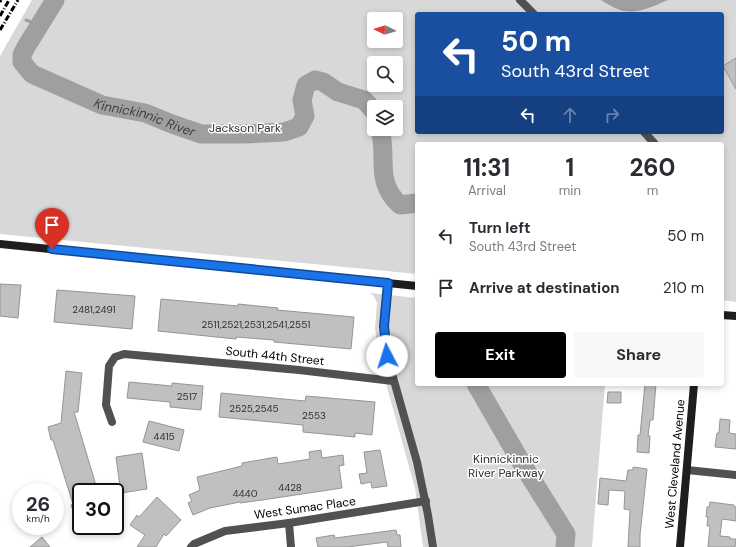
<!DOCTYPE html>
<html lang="en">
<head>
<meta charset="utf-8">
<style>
  :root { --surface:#fff; --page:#f7f7f7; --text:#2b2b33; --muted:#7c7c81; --accent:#000 }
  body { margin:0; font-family:"DM Sans",sans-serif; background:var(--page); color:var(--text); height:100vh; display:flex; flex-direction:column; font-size:15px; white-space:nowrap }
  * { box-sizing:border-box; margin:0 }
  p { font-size:13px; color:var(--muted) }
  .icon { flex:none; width:22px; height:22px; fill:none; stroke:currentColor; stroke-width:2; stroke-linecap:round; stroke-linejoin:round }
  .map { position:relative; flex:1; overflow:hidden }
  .drawer { position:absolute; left:415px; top:142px; width:309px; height:244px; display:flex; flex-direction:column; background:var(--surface); border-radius:4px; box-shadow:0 2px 6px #0003 }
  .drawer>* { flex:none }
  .top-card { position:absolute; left:415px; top:12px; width:309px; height:122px; border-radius:4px; box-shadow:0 2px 6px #0003; background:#1a4fa0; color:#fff; overflow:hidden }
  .needle { width:26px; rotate:275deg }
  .fabs { position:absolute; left:367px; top:12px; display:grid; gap:8px }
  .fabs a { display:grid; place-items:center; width:36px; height:36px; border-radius:4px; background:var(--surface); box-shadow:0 2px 6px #0003; font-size:20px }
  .speed { position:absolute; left:12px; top:483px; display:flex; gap:8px; font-size:20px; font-weight:700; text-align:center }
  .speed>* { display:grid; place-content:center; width:52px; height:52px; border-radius:50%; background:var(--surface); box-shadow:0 2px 6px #0003; line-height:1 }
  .speed small { font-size:10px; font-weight:400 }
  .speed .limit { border:2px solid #111; border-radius:6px; background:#fff; color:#111 }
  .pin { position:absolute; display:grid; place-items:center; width:34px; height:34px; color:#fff; margin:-41px -17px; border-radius:50% 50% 50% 0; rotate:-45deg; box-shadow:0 0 4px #0007 }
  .pin .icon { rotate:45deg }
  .me { position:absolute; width:44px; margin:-22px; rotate:355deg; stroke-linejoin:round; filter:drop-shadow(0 0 3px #0008) }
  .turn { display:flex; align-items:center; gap:14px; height:84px; padding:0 20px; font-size:18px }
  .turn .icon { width:52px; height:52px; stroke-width:2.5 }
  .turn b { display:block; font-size:28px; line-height:34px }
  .lanes { display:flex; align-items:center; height:38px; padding:0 20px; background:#0003; justify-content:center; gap:20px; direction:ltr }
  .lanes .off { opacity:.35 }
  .eta { display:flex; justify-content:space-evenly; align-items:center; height:68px; text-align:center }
  .eta b { font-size:24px; font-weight:700; line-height:28px }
  .action { display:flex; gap:8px; margin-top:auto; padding:8px 20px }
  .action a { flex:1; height:46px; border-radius:4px; background:var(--accent); color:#fff; font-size:16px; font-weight:700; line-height:46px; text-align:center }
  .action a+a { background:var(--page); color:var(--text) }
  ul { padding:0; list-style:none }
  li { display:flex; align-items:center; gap:12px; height:52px; padding:0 20px }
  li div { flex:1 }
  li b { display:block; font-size:15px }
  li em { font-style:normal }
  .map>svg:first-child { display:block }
  .green { fill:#d8d8d8; fill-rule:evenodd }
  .water { fill:#9f9f9f }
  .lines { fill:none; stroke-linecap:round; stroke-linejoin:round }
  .stream { stroke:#9f9f9f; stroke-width:3 }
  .river { stroke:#9f9f9f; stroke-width:19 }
  .building { fill:#c0c0c0; stroke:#959595 }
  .street { stroke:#515151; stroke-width:8 }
  .secondary { stroke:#1e1e1e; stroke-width:8 }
  .rail { stroke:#000; stroke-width:3; stroke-dasharray:6 2 1 2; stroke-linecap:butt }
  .route-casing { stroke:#114b97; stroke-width:10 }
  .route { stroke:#1a73e8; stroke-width:7 }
  .labels { text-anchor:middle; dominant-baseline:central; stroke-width:3; stroke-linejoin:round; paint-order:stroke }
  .number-label { font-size:10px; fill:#303030 }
  .park-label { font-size:12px; fill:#2f2f2f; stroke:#fff }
  .street-label { font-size:12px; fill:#000; stroke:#fff }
  .water-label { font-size:13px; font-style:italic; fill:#404040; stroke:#fff }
</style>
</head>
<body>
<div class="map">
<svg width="736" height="547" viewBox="0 0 736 547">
  <rect width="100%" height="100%" fill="#fff"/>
  <g class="green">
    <path d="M32,0h704v302l-14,-2v-156h-305v130l-417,-40v-178zM417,14h305v118h-305zM374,19h22v22h-22zM374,63h22v22h-22zM374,107h22v22h-22z"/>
    <polygon points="370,293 417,298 417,384 605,384 592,547 423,547 415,488 380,362 375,328 377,303 374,296"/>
  </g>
  <path class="water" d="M601,0h67c-14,6 -31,15 -48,10 -6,-2 -13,-6 -19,-10z"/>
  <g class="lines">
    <polyline class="stream" points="26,20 39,25"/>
    <g class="river">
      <path id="s1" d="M55,0l-29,47 -4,8v7l10,12 70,31 43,8 27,11 29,10h43l40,-2 15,-5 6,-11 -3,-16 4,-15 9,-5 8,2 15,10 26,8 10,11"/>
      <path d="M380,129c8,28 -6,53 20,76l17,-2"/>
      <polyline points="476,384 521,462 566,534 565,547"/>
    </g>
  </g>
  <g class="building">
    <polygon points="736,58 736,89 723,66"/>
    <polygon points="0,284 21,285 18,318 0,316"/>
    <polygon points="57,290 135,296 132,329 54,322"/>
    <polygon points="161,299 238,306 238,304 278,308 277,310 354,317 351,349 274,342 274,340 236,337 236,339 158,331"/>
    <polygon points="66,371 82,373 78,412 74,412 98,492 81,492 81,529 79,529 71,505 73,504 53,440 51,440 48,427 61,423"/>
    <polygon points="129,382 172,386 172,383 203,386 201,410 170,407 170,402 127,398"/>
    <polygon points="645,384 656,384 653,420 650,420 648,436 650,436 649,453 637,452 638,435 640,435"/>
    <polygon points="608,392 621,392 621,403 607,403"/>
    <polygon points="221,393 305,401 306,396 375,402 372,435 355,433 355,437 303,432 303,425 219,417"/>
    <polygon points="720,419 730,420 729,433 736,434 736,449 715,447 717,433 719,433"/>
    <polygon points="149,421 184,430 179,451 143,442"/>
    <polygon points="321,450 322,458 343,455 344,465 339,466 342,488 262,500 240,503 240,502 210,508 193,515 188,503 192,501 189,495 200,490 197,477 242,466 242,463 265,459 277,457 278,464 310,459 309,452"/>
    <polygon points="380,450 387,486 372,488 371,482 361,484 359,474 367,473 364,452"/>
    <polygon points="142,453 147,489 121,493 116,457"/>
    <polygon points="633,467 647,469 640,535 640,547 628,547 630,510 624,509 625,491 609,490 608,505 598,504 600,478 626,481 628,470 633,470"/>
    <polygon points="157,497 181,520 166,536 164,534 156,547 137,547 145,535 130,525 137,515 139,517"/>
    <polygon points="710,502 734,505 734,507 736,507 736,521 722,519 720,536 730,537 730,539 736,539 735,547 708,547 710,526 707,526 708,517 706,517 707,507 709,507"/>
    <polygon points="396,530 397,535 400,535 401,547 388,547 387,542 347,547 318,547 316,538 334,535 335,538"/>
    <polygon points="42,537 50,547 30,547"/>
  </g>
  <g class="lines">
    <g class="street">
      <polyline points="520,0 534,14"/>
      <polyline points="644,132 655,144"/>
      <polyline points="388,283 384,326 387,356 417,462 428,515 433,547"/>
      <polyline points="112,422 106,405 109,366 115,357 124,354 299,370 393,381"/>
      <polyline points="687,470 736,475"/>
      <polyline points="289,523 291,547"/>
      <polyline points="191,547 194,544 225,531 289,523 426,501"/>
    </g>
    <g class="secondary">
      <polyline points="0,244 417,286"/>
      <polyline points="722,315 736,316"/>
      <polyline points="680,547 694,384"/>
    </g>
    <g class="rail">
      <polyline points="0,2 1,0"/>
      <polyline points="0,16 9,0"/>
      <polyline points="0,30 18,0"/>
    </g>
  </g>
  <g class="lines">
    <defs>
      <polyline id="route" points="52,249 388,283 384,326 387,356"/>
    </defs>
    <use href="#route" class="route-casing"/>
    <use href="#route" class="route"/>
  </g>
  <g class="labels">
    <g class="number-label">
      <text x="94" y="309">2481,2491</text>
      <text x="256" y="324">2511,2521,2531,2541,2551</text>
      <text x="187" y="396">2517</text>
      <text x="254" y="408">2525,2545</text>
      <text x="314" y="415">2553</text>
      <text x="164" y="436">4415</text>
      <text x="290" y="487">4428</text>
      <text x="245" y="493">4440</text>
    </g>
    <g class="park-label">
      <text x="245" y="128">Jackson Park</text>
      <text x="506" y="459">Kinnickinnic<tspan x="506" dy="14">River Parkway</tspan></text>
    </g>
    <g class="street-label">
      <text transform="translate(275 356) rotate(6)">South 44th Street</text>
      <text transform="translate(675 464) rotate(-85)">West Cleveland Avenue</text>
      <text transform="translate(305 508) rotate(-8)">West Sumac Place</text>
    </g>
    <g class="water-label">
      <text stroke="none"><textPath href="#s1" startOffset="208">Kinnickinnic River</textPath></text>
    </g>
  </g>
</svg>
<div class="fabs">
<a><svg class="needle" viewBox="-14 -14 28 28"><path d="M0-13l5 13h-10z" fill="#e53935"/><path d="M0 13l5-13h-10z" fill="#7c7c81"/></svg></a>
<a><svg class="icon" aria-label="search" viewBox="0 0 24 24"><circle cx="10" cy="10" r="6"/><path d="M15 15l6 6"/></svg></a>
<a><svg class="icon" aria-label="layers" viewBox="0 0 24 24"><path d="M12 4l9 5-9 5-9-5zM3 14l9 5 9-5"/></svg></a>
</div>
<div class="speed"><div>26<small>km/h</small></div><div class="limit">30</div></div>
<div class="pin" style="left:52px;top:249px;background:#d93025"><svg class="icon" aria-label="arrive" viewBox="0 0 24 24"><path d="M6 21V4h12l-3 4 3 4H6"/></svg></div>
<svg class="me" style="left:387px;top:356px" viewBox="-20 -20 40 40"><circle r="19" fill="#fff"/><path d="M0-13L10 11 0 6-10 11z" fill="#1a73e8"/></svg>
<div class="top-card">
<div class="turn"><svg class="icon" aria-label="left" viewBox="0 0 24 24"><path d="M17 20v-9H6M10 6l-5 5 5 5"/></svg><div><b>50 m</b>South 43rd Street</div></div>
<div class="lanes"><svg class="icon" aria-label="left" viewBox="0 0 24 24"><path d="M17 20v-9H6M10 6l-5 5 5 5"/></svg><svg class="icon off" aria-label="ahead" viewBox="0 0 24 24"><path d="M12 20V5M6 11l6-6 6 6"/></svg><svg class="icon off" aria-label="right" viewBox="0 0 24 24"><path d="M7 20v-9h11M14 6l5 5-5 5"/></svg></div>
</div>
<section class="drawer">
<div class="eta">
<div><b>11:31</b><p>Arrival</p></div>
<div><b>1</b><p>min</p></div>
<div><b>260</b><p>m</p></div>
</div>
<ul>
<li><svg class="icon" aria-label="left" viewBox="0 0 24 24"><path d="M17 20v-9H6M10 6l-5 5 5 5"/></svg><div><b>Turn left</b><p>South 43rd Street</p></div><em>50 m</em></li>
<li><svg class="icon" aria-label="arrive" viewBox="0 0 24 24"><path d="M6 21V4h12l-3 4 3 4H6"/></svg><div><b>Arrive at destination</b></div><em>210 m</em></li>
</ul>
<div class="action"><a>Exit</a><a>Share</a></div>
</section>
</div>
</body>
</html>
